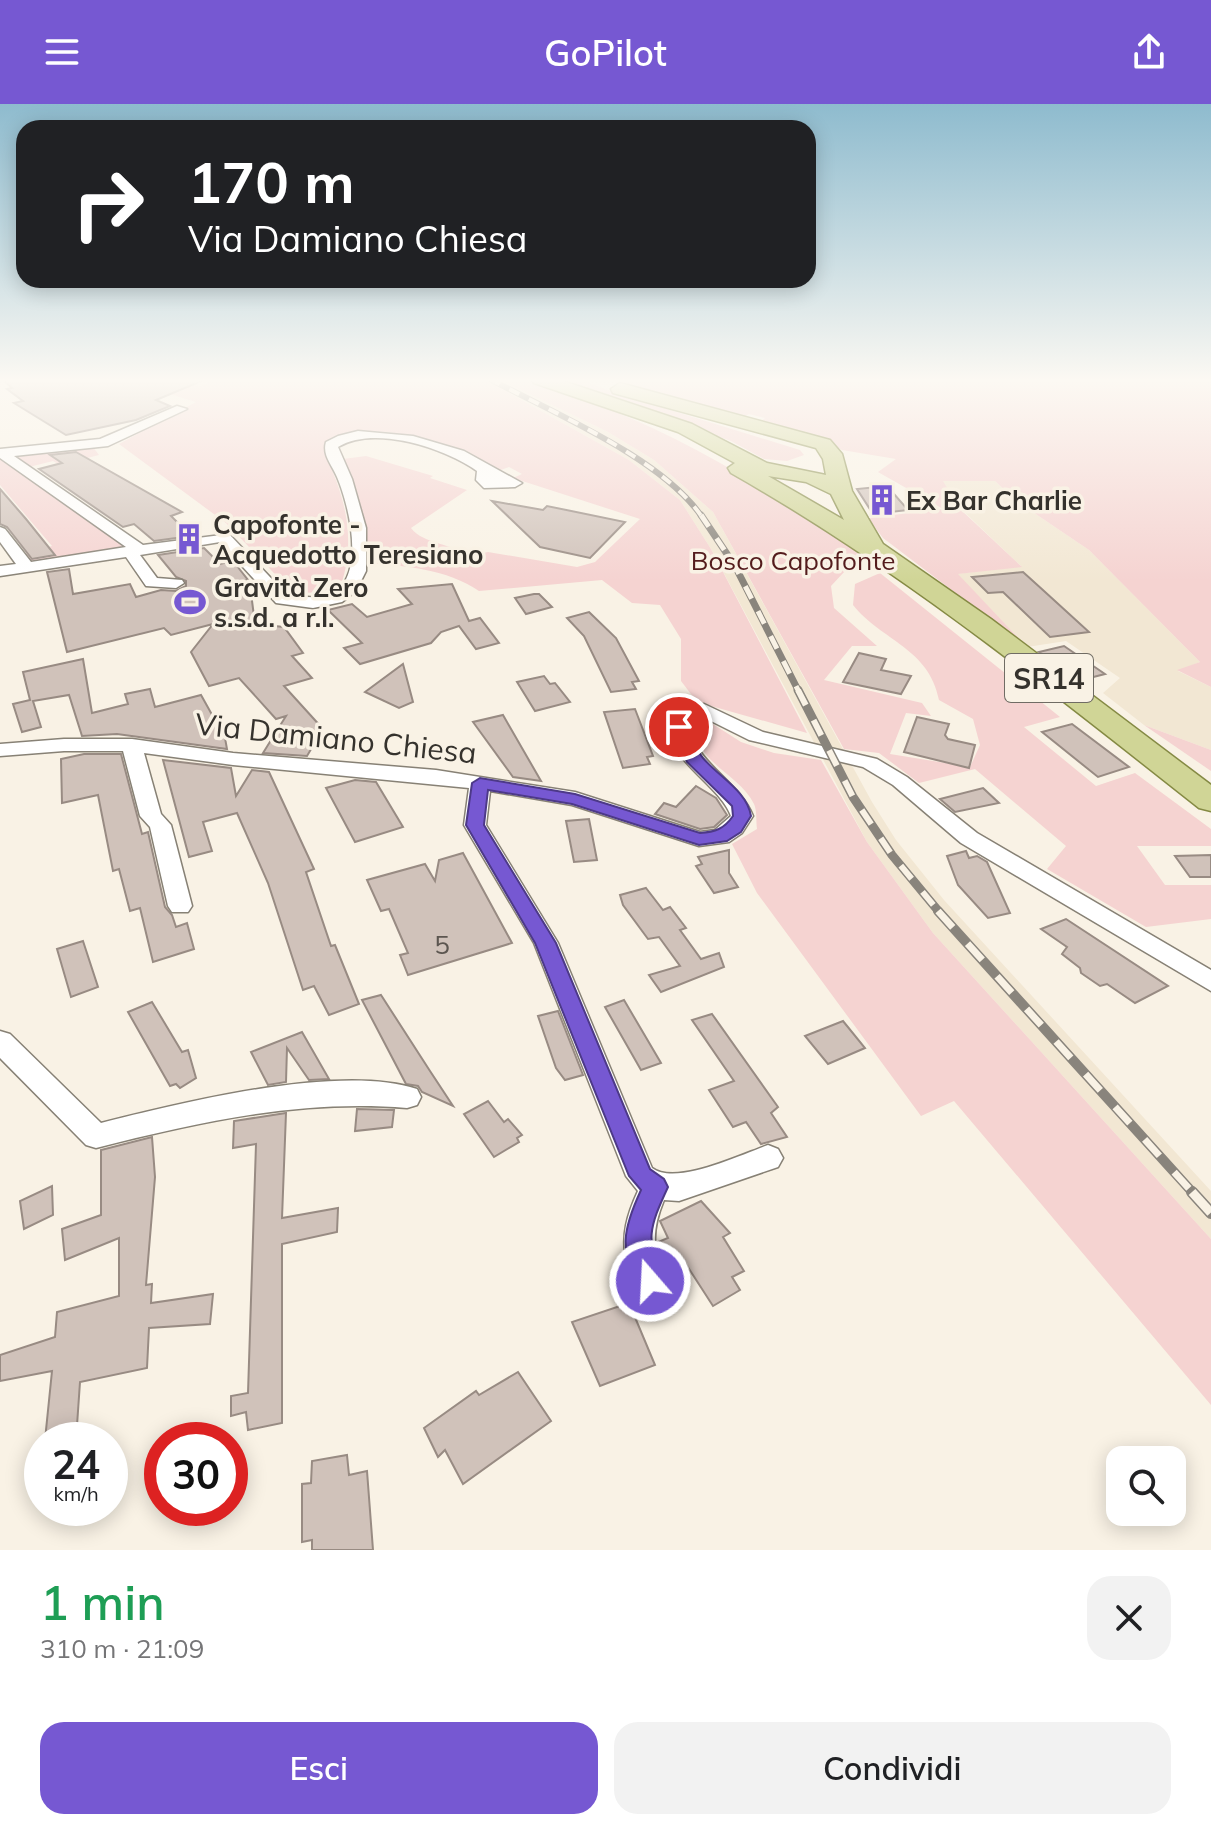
<!DOCTYPE html>
<html lang="it">
<head>
<meta charset="utf-8">
<style>
  :root { --surface:#fff; --page:#f2f2f2; --text:#202124; --muted:#757577; --accent:#7658d2 }
  body { margin:0; font-family:Mulish,sans-serif; background:var(--page); color:var(--text); height:100vh; display:flex; flex-direction:column; font-size:30px; white-space:nowrap }
  * { box-sizing:border-box; margin:0 }
  p { font-size:26px; color:var(--muted) }
  .icon { flex:none; width:44px; height:44px; fill:none; stroke:currentColor; stroke-width:2; stroke-linecap:round; stroke-linejoin:round }
  .map { position:relative; height:1446px; overflow:hidden }
  .side { display:flex; flex-direction:column; background:var(--surface); flex:1 }
  .side>* { flex:none }
  .banner { position:absolute; left:16px; top:16px; width:800px; height:168px; border-radius:24px; box-shadow:0 4px 20px #0003; background:#202124; color:#fff; overflow:hidden }
  .controls { position:absolute; left:1106px; top:1342px; display:grid; gap:16px }
  .controls a { display:grid; place-items:center; width:80px; height:80px; border-radius:16px; background:var(--surface); box-shadow:0 4px 20px #0003; font-size:40px }
  .speed { position:absolute; left:24px; top:1318px; display:flex; gap:16px; font-size:40px; font-weight:700; text-align:center }
  .speed>* { display:grid; place-content:center; width:104px; height:104px; border-radius:50%; background:var(--surface); box-shadow:0 4px 20px #0003; line-height:1 }
  .speed small { font-size:20px; font-weight:400 }
  .speed .limit { border:12px solid #d22; background:#fff; color:#111 }
  .pin { position:absolute; display:grid; place-items:center; width:68px; height:68px; color:#fff; margin:-34px; border:4px solid #fff; border-radius:50%; box-shadow:0 2px 8px #0007 }
  .me { position:absolute; width:88px; margin:-44px; rotate:341deg; stroke-linejoin:round; filter:drop-shadow(0 0 6px #0008) }
  .turn { display:flex; align-items:center; gap:28px; height:168px; padding:0 40px; font-size:36px }
  .turn .icon { width:104px; height:104px; stroke-width:2.5 }
  .turn b { display:block; font-size:56px; line-height:68px }
  .round { display:grid; place-items:center; flex:none; width:84px; height:84px; border-radius:24px; background:var(--page) }
  .summary { display:flex; align-items:center; justify-content:space-between; height:136px; padding:0 40px }
  h1 { font-size:48px; font-weight:600; line-height:60px; color:#1e9e55 }
  .button { display:flex; gap:16px; margin-top:auto; padding:16px 40px }
  .button a { flex:1; height:92px; border-radius:24px; background:var(--accent); color:#fff; font-size:32px; font-weight:600; line-height:92px; text-align:center }
  .button a+a { background:var(--page); color:var(--text) }
  header { display:flex; justify-content:space-between; align-items:center; height:104px; padding:0 40px; background:var(--accent); color:#fff; font-size:36px; font-weight:600 }
  .map>svg:first-child { display:block }
  .built { fill:#f2e7d3 }
  .green { fill:#f5d3d1 }
  .building { fill:#d0c2ba; stroke:#988b83; stroke-width:2 }
  .lines { fill:none; stroke-linecap:round; stroke-linejoin:round }
  .street-casing { stroke:#878175; stroke-width:3 }
  .primary-casing { stroke:#858a44; stroke-width:3 }
  .street { fill:#fff; fill-rule:evenodd }
  .primary { fill:#d0d596; fill-rule:evenodd }
  .rail-far4-casing { stroke:#89847c; stroke-width:6 }
  .rail-far3-casing { stroke:#89847c; stroke-width:7 }
  .rail-far2-casing { stroke:#89847c; stroke-width:9 }
  .rail-far1-casing { stroke:#89847c; stroke-width:10 }
  .rail-casing { stroke:#89847c; stroke-width:12 }
  .rail-far4 { stroke:#f9f2e5; stroke-width:4; stroke-dasharray:11; stroke-linecap:butt }
  .rail-far3 { stroke:#f9f2e5; stroke-width:5; stroke-dasharray:14; stroke-linecap:butt }
  .rail-far2 { stroke:#f9f2e5; stroke-width:6; stroke-dasharray:17; stroke-linecap:butt }
  .rail-far1 { stroke:#f9f2e5; stroke-width:7; stroke-dasharray:22; stroke-linecap:butt }
  .rail { stroke:#f9f2e5; stroke-width:9; stroke-dasharray:28; stroke-linecap:butt }
  .route { fill:#7658d2; stroke:#4d3988; stroke-width:2 }
  .labels { text-anchor:middle; dominant-baseline:central; stroke-width:7; stroke-linejoin:round; paint-order:stroke }
  .far-poi-label { font-size:26px; font-weight:bold; fill:#35322d; stroke:#f9f2e5; text-anchor:start }
  .far-park-label { font-size:26px; fill:#541c1d; stroke:#f9f2e5 }
  .number-label { font-size:26px; fill:#5c5650 }
  .shield { fill:#f9f2e5; stroke:#706c64; stroke-width:2 }
  .shield-label { font-size:28px; font-weight:bold; fill:#35322d }
  .street-label { font-size:30px; fill:#35322d; stroke:#f9f2e5 }
</style>
</head>
<body>
<header><svg class="icon" aria-label="menu" viewBox="0 0 24 24"><path d="M4 6h16M4 12h16M4 18h16"/></svg>GoPilot<svg class="icon" aria-label="share" viewBox="0 0 24 24"><path d="M12 15V3M7 8l5-5 5 5M5 13v7h14v-7"/></svg></header>
<div class="map">
<svg width="1211" height="1446" viewBox="0 0 1211 1446">
  <rect width="100%" height="100%" fill="#f9f2e5"/>
  <g class="built">
    <polygon points="484,275 500,275 608,328 654,356 713,408 872,698 896,736 944,796 1211,1087 1211,1135 933,829 867,738 711,445 680,396 629,356"/>
    <polygon points="942,377 995,377 1015,396 1089,446 1200,558 1178,567 1211,583 1211,646 1144,621 1103,589 1120,574 1066,537 1027,543 957,470 1021,462 959,403"/>
  </g>
  <g class="green">
    <path d="M216,275h268l145,81 51,40 31,49 96,184 -110,-31 -16,-21v-42l-21,-34 -28,-2 -30,-23 -123,11c-33,-22 -72,-25 -111,-28 -2,-37 -7,-70 -25,-104l23,-3 67,20 -3,2 37,12 -56,38c13,17 41,14 56,29l21,-5 89,15 18,-5 45,-43 -127,-41 9,-4 -13,-7 -11,4c-40,-27 -120,-52 -167,-33l-7,13c20,44 33,86 17,134l-22,8 -27,-1 -66,-69 -107,-79 77,-42 -33,-10 20,-8 18,2z"/>
    <path d="M499,275c31,0 55,9 83,20 105,37 203,101 296,162l-33,10 -14,15 3,22 43,38h-25l-28,34 98,23 9,13 -25,-3 -16,41 80,13 10,-22 -7,-26 -34,-19c-10,-52 -57,-59 -86,-95l2,-21 25,-11 180,144 -36,10 72,59 39,-13 76,56v17h-74l28,39h46v34l-65,8 -99,-58 19,-23 -91,-77 -56,14 -40,-30 -35,-4 -131,-237 -59,-52 -46,-28z"/>
    <polygon points="558,275 579,275 618,290 800,346 804,351 787,357 764,355 731,337"/>
    <polygon points="604,275 1211,275 1211,583 1177,566 1200,558 1089,446 1015,396 995,377 943,377 959,404 1022,463 958,470 1027,543 883,434 868,414 943,405 878,368 896,355 842,346 826,336 759,319 765,314 749,310 742,314"/>
    <polygon points="93,343 99,351 60,361 53,357 29,363 11,350"/>
    <polygon points="0,355 127,445 30,457 24,450 52,442 0,381"/>
    <path d="M708,617l33,21 33,11 47,7 46,82 66,91 278,306v166l-257,-304 -33,15 -164,-223 -25,-49 25,-15c-1,-7 0,-19 -3,-25 -15,-31 -63,-43 -57,-81z"/>
    <polygon points="1144,621 1211,646 1211,667"/>
  </g>
  <g class="building">
    <polygon points="2,275 206,275 156,296 170,302 136,316 66,331 14,299 23,297 7,285 12,284"/>
    <polygon points="76,348 182,408 171,412 191,432 154,437 134,420 123,423 39,365 62,359 50,351"/>
    <polygon points="887,382 908,406 873,410 857,385"/>
    <polygon points="0,385 26,415 55,451 32,455 7,423 0,420"/>
    <polygon points="492,397 543,406 547,402 625,418 590,454 540,443"/>
    <polygon points="204,444 220,460 233,457 248,476 240,478 251,489 255,520 284,523 303,549 292,552 312,574 284,582 323,625 307,652 263,649 286,612 276,615 239,574 209,582 191,548 213,520 171,531 164,524 67,548 47,468 69,465 73,490 130,480 136,493 161,486 176,487 186,482 186,477 176,473 158,451"/>
    <polygon points="1023,468 1044,487 1089,528 1050,533 1003,488 988,489 972,473"/>
    <polygon points="452,480 469,517 480,514 499,539 476,545 459,522 441,528 431,539 360,560 344,544 362,539 328,506 352,500 367,513 412,500 398,485"/>
    <polygon points="534,490 539,490 552,503 526,510 515,494"/>
    <polygon points="589,508 616,534 639,577 632,578 636,585 611,588 584,532 567,514"/>
    <polygon points="1064,542 1105,570 1078,577 1039,548"/>
    <polygon points="859,549 886,555 881,566 911,572 901,590 843,578"/>
    <polygon points="83,555 92,609 128,600 125,590 150,585 155,603 201,591 225,634 227,645 117,630 82,632 69,591 33,597 41,623 22,628 13,600 30,596 23,568"/>
    <polygon points="403,560 413,598 399,604 365,588"/>
    <polygon points="544,572 550,580 555,579 570,598 535,607 517,578"/>
    <polygon points="635,605 653,652 647,653 650,660 623,664 604,608"/>
    <polygon points="503,611 541,677 513,673 473,618"/>
    <polygon points="917,613 949,620 945,631 948,635 975,641 969,664 904,648"/>
    <polygon points="1072,620 1129,663 1098,673 1042,628"/>
    <polygon points="84,650 121,650 142,730 148,728 165,803 172,811 176,823 187,819 194,845 153,858 140,804 130,807 119,765 113,767 98,691 62,699 61,655"/>
    <polygon points="163,656 231,664 236,692 252,666 269,668 314,765 306,768 331,842 335,841 359,900 329,911 314,882 303,886 268,779 237,709 203,718 212,747 189,753"/>
    <polygon points="355,676 376,678 403,723 355,738 326,684"/>
    <polygon points="696,682 716,694 727,711 714,723 700,725 655,710 664,699 676,703"/>
    <polygon points="983,684 999,699 955,708 940,695"/>
    <polygon points="589,715 597,756 574,758 566,717"/>
    <polygon points="729,746 729,769 738,783 714,789 696,762 702,760 698,753"/>
    <polygon points="966,747 969,754 977,752 987,758 1010,809 988,814 958,781 947,752"/>
    <polygon points="463,749 512,839 408,871 400,851 408,849 389,805 381,807 367,776 425,760 435,777 439,756"/>
    <polygon points="1211,751 1211,773 1190,773 1175,752"/>
    <polygon points="646,784 663,806 670,803 686,824 680,826 701,855 719,849 724,863 661,888 649,871 680,862 659,833 648,835 623,801 620,791"/>
    <polygon points="1066,815 1168,882 1135,899 1107,880 1100,882 1081,869 1080,864 1062,850 1067,843 1041,825"/>
    <polygon points="83,837 98,883 71,893 57,845"/>
    <polygon points="381,891 430,967 453,1002 422,988 418,982 406,980 362,896"/>
    <polygon points="624,896 661,959 641,966 605,903"/>
    <polygon points="152,898 182,948 188,946 196,974 180,984 176,980 170,982 128,908"/>
    <polygon points="558,907 583,971 565,976 556,964 538,912"/>
    <polygon points="712,910 778,1003 771,1009 787,1033 761,1040 746,1018 733,1023 709,986 734,977 692,916"/>
    <polygon points="843,917 865,944 828,960 805,932"/>
    <polygon points="302,928 329,975 309,976 287,944 286,978 268,981 251,948"/>
    <polygon points="488,997 504,1018 508,1015 522,1031 517,1034 519,1038 494,1053 464,1010"/>
    <polygon points="357,1005 394,1006 392,1023 355,1027"/>
    <polygon points="286,1009 282,1114 338,1104 337,1128 282,1140 282,1319 248,1326 246,1308 231,1312 231,1292 248,1289 256,1040 233,1044 234,1017"/>
    <polygon points="152,1033 155,1073 146,1181 152,1180 151,1199 213,1190 210,1220 149,1224 147,1264 80,1278 76,1336 45,1336 52,1267 0,1277 0,1251 55,1233 57,1208 119,1192 119,1134 65,1156 62,1125 101,1111 101,1046"/>
    <polygon points="52,1082 53,1111 24,1125 20,1097"/>
    <polygon points="701,1097 730,1129 723,1133 744,1167 732,1173 740,1186 713,1202 682,1154 667,1161 658,1138 668,1134 660,1117"/>
    <polygon points="629,1199 655,1261 600,1282 572,1218"/>
    <polygon points="518,1268 551,1317 463,1380 445,1346 438,1353 424,1324 476,1287 479,1291"/>
    <polygon points="347,1351 349,1371 367,1367 373,1446 312,1446 312,1436 302,1438 302,1380 311,1379 312,1357"/>
  </g>
  <g class="lines">
    <defs>
      <g id="street">
        <path d="M177,302l10,3 -79,37 -94,10 129,89 86,-11 58,61c14,1 31,5 44,-1 36,-17 18,-89 6,-117 -5,-12 -15,-22 -11,-35l12,-6 20,-5 55,5 51,15 58,32 -7,4 -31,1 -8,-8 1,-9c-33,-23 -102,-46 -139,-24l14,32 14,49v43l-10,20 -14,11 -29,6 -37,-5 -56,-61 -80,13 17,23 25,2 2,3 -8,5 -30,-2 -20,-29 -126,19v-10l16,-2 -16,-22v-15l5,2 26,33 95,-15 -126,-89v-9l100,-10z"/>
        <path d="M704,600l59,28 114,27 30,18 70,56 234,137v21l-250,-148 -68,-58 -30,-18 -114,-27 -48,-24h-10c-9,40 48,63 62,100l-11,17 -13,9 -30,4 -127,-41 -82,-14 -4,34 72,118 94,225c24,18 88,-13 116,-23l10,4 5,9 -5,9 -99,34 -15,-1c-19,46 -5,60 13,101l-4,11 -12,4 -12,-4c-25,-48 -35,-69 -11,-121l-12,-15 -92,-233 -70,-118 5,-37 -236,-23 -89,-12 17,61 10,11 21,81 -4,6h-16l-4,-6 -18,-79 -10,-11 -17,-65h-59l-64,5v-12l64,-5h68l101,14 203,17 139,22 125,40 15,-2 16,-14c-13,-36 -82,-64 -56,-109z"/>
        <path d="M0,927l10,3 91,89c79,-20 239,-60 316,-34l4,8 -4,8 -10,3c-106,-9 -209,14 -311,40l-10,-3 -86,-87z"/>
      </g>
      <path id="primary" d="M531,275h26l135,45 75,39 59,12 -3,-16 -7,-11 -203,-55 -2,-4 9,-6 210,57 12,14 10,37 31,53 108,75 220,166v26l-12,-3c-151,-119 -300,-240 -468,-335l-3,-5 7,-5 -57,-31 -144,-49zM768,372l38,6 25,12 13,26z"/>
    </defs>
    <use href="#street" class="street-casing"/>
    <use href="#primary" class="primary-casing"/>
    <use href="#street" class="street"/>
    <use href="#primary" class="primary"/>
    <defs>
      <path id="rail-far4" d="M490,275c63,34 172,79 212,138"/>
      <polyline id="rail-far3" points="701,411 735,462 799,588"/>
      <polyline id="rail-far2" points="798,586 853,693 892,751 940,809"/>
      <polyline id="rail-far1" points="938,807 1194,1090"/>
      <polyline id="rail" points="1192,1088 1211,1109"/>
    </defs>
    <use href="#rail-far4" class="rail-far4-casing"/>
    <use href="#rail-far3" class="rail-far3-casing"/>
    <use href="#rail-far2" class="rail-far2-casing"/>
    <use href="#rail-far1" class="rail-far1-casing"/>
    <use href="#rail" class="rail-casing"/>
    <use href="#rail-far4" class="rail-far4"/>
    <use href="#rail-far3" class="rail-far3"/>
    <use href="#rail-far2" class="rail-far2"/>
    <use href="#rail-far1" class="rail-far1"/>
    <use href="#rail" class="rail"/>
  </g>
  <linearGradient id="sky" x2="0" y2="1"><stop stop-color="#8ebbce"/><stop offset="0.58" stop-color="#fcf9f3"/><stop offset="1" stop-color="#fcf9f3" stop-opacity="0"/></linearGradient>
  <rect width="1211" height="477" fill="url(#sky)"/>
  <path class="route" d="M679,619c14,4 15,25 24,35 16,19 44,33 48,58l-10,16 -14,9 -28,4 -127,-41 -84,-14 -4,35 72,118 94,226 14,10 4,8c-19,41 -23,53 -5,94l-4,9 -9,4 -9,-4c-22,-40 -19,-59 0,-100l-12,-14 -94,-233 -69,-118 6,-42 8,-5 95,16 125,39c15,-1 24,-4 33,-17l-1,-10 -45,-44 -17,-35z"/>
  <defs>
    <symbol id="building-bare" viewBox="-9 -9 18 18"><path d="M-4-6H4V6H1V3H-1V6H-4ZM-2.5-4.3h1.7v1.8h-1.7ZM.8-4.3h1.7v1.8H.8ZM-2.5-1h1.7V.8h-1.7ZM.8-1h1.7V.8H.8Z" fill="#7658d2" stroke="#f9f2e5" stroke-width="2.5" paint-order="stroke"/></symbol>
    <symbol id="stadium-bare" viewBox="-9 -9 18 18"><path d="M0-5a6.5 5 0 1 0 0 10a6.5 5 0 1 0 0-10ZM-3.5-1.8h7v3.6h-7Z" fill="#7658d2" stroke="#f9f2e5" stroke-width="2.5" paint-order="stroke"/></symbol>
  </defs>
  <g fill-rule="evenodd">
    <use href="#building-bare" x="860" y="374" width="44" height="44"/>
    <use href="#building-bare" x="167" y="413" width="44" height="44"/>
    <use href="#stadium-bare" x="168" y="476" width="44" height="44"/>
  </g>
  <g class="labels">
    <g class="far-poi-label">
      <text x="906" y="396">Ex Bar Charlie</text>
      <text x="213" y="420">Capofonte -<tspan x="213" dy="30">Acquedotto Teresiano</tspan></text>
      <text x="214" y="483">Gravità Zero<tspan x="214" dy="30">s.s.d. a r.l.</tspan></text>
    </g>
    <g class="far-park-label">
      <text x="793" y="456">Bosco Capofonte</text>
    </g>
    <g class="number-label">
      <text x="442" y="840">5</text>
    </g>
    <rect class="shield" x="1005" y="550" width="88" height="48" rx="6"/>
    <g class="shield-label">
      <text x="1049" y="574">SR14</text>
    </g>
    <g class="street-label">
      <text transform="translate(336 634) rotate(6)">Via Damiano Chiesa</text>
    </g>
  </g>
</svg>
<div class="controls">
<a><svg class="icon" aria-label="search" viewBox="0 0 24 24"><circle cx="10" cy="10" r="6"/><path d="M15 15l6 6"/></svg></a>
</div>
<div class="speed"><div>24<small>km/h</small></div><div class="limit">30</div></div>
<div class="pin" style="left:679px;top:623px;background:#d93025"><svg class="icon" aria-label="arrive" viewBox="0 0 24 24"><path d="M6 21V4h12l-3 4 3 4H6"/></svg></div>
<svg class="me" style="left:650px;top:1177px" viewBox="-20 -20 40 40"><circle r="17" fill="#7658d2" stroke="#fff" stroke-width="3"/><path d="M0-11L8 9 0 5-8 9z" fill="#fff"/></svg>
<div class="banner">
<div class="turn"><svg class="icon" aria-label="right" viewBox="0 0 24 24"><path d="M7 20v-9h11M14 6l5 5-5 5"/></svg><div><b>170 m</b>Via Damiano Chiesa</div></div>
</div>
</div>
<section class="side">
<div class="summary"><div><h1>1 min</h1><p>310 m · 21:09</p></div><a class="round"><svg class="icon" aria-label="close" viewBox="0 0 24 24"><path d="M6 6l12 12M18 6L6 18"/></svg></a></div>
<div class="button"><a>Esci</a><a>Condividi</a></div>
</section>
</body>
</html>
